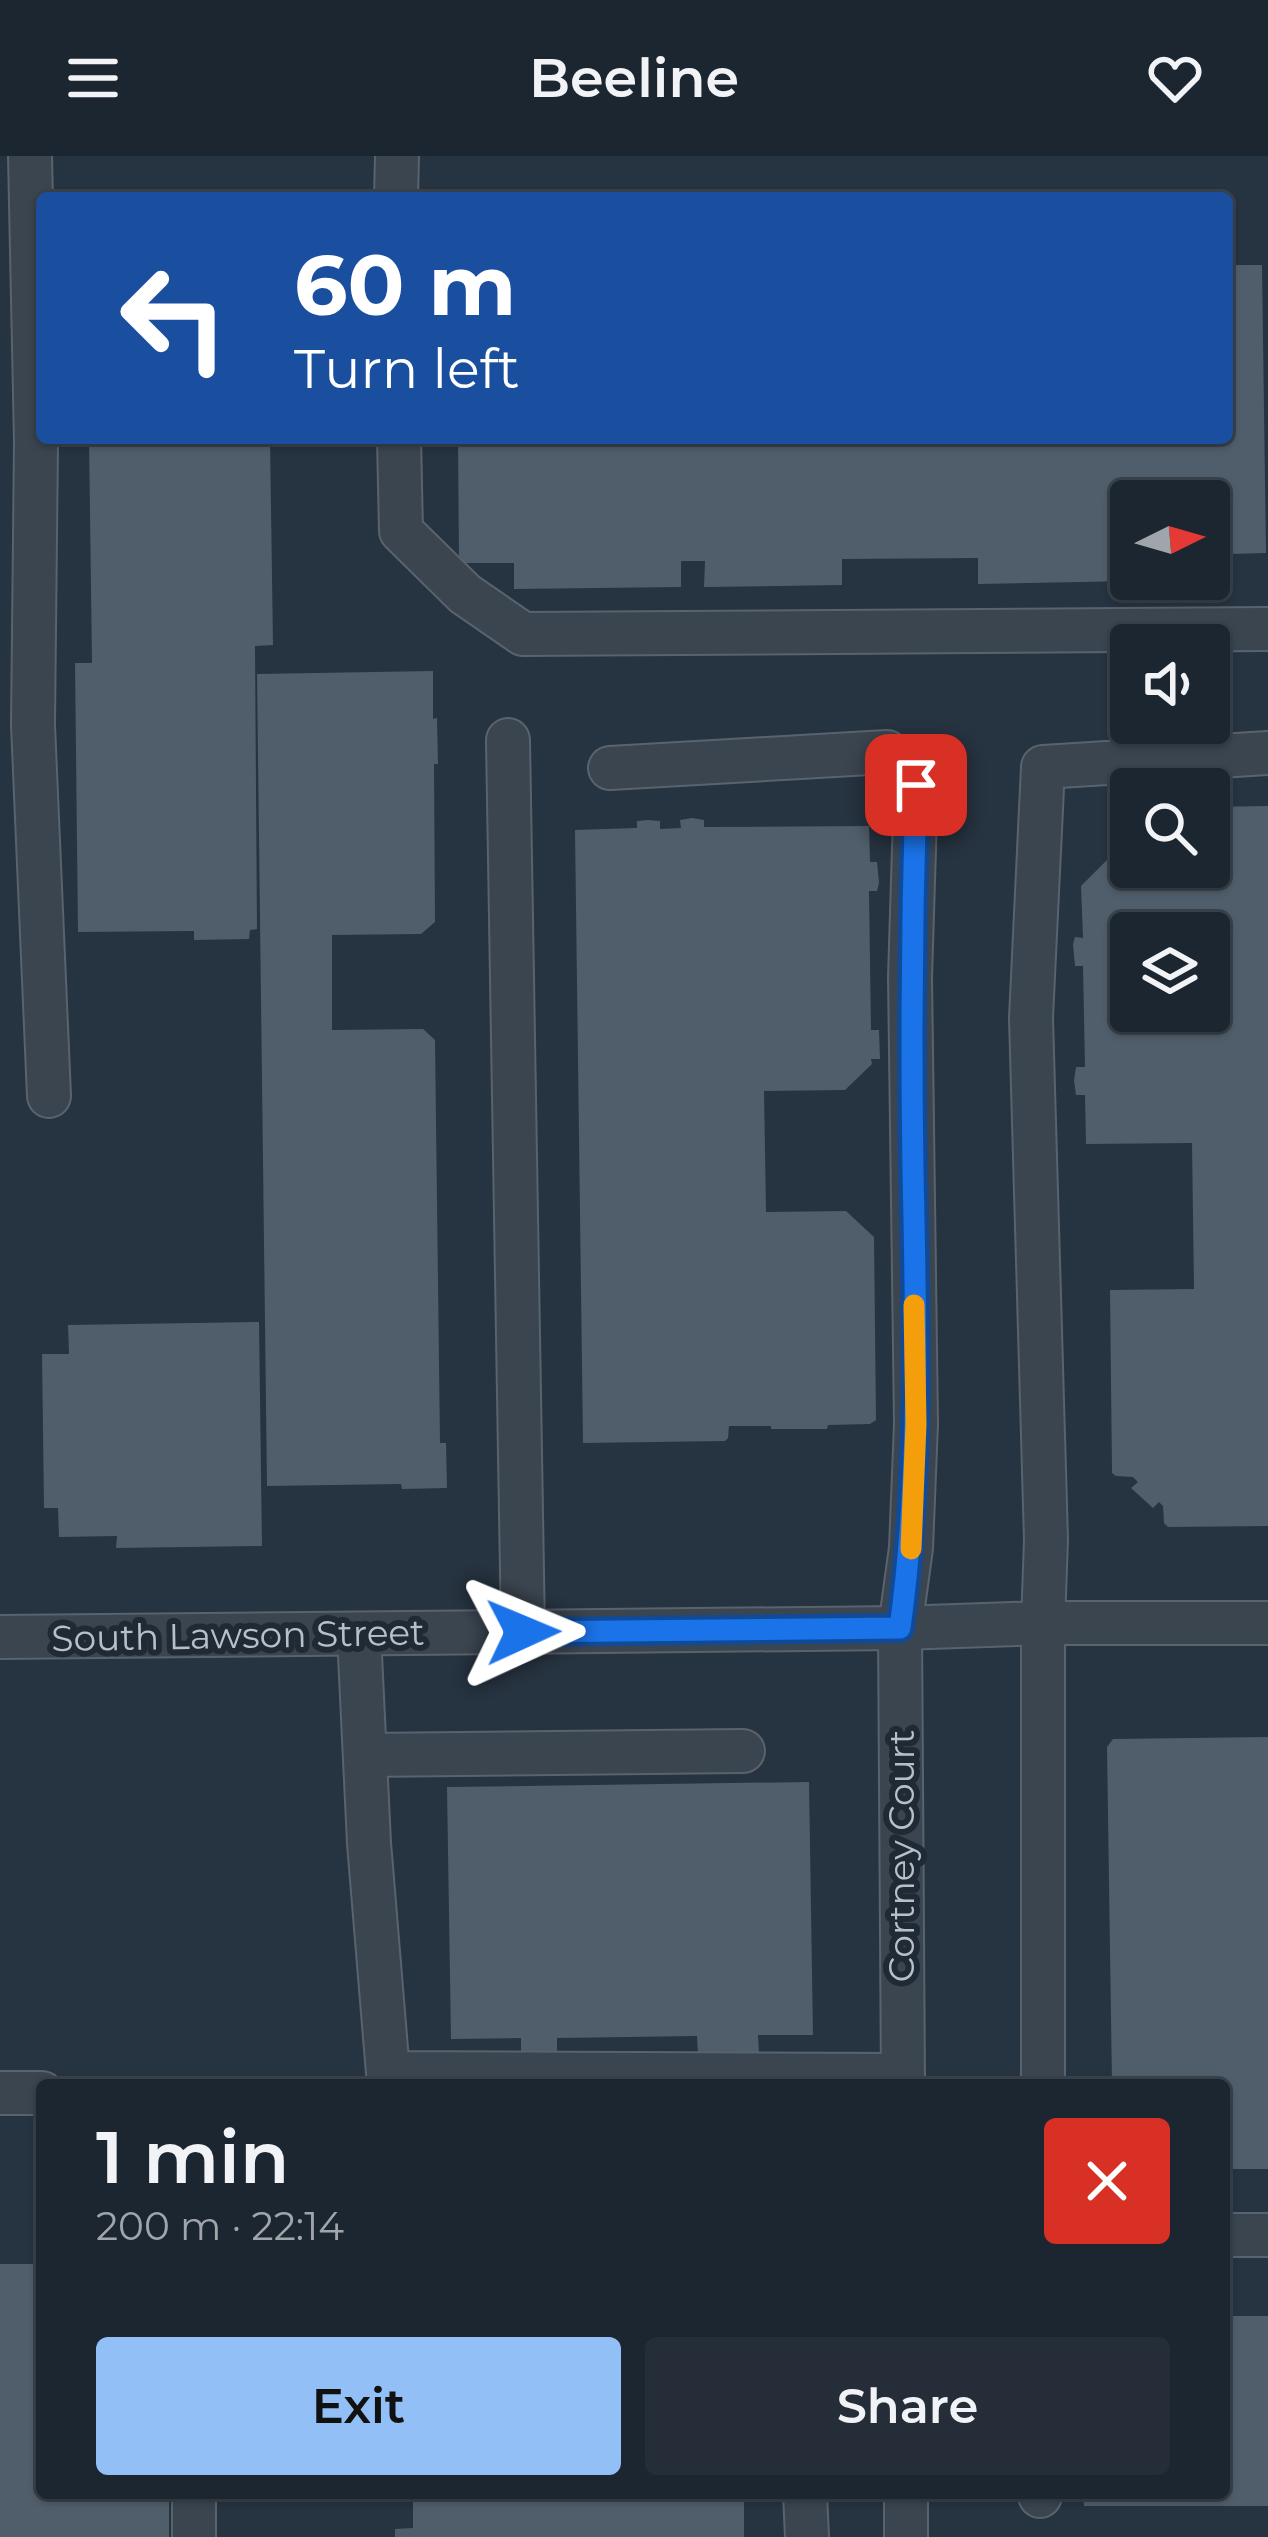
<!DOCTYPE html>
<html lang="en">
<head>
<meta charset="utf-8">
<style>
  :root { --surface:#1c2630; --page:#252e38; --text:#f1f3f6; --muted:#a0a5ab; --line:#3a434c; --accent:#92bff5 }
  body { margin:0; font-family:Montserrat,sans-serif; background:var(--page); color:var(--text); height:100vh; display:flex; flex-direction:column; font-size:45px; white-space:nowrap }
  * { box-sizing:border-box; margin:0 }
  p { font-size:39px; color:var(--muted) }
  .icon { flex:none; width:66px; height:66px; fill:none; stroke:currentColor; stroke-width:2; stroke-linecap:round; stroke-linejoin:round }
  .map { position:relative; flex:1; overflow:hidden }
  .drawer { position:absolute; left:36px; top:1923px; width:1194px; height:420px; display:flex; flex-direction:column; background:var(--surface); border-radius:12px; box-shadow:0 3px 9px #0004,0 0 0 3px var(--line) }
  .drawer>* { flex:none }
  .hud { position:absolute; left:36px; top:36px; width:1197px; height:252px; border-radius:12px; box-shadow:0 3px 9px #0004,0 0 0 3px var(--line); background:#1a4fa0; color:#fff; overflow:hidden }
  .needle { width:78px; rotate:85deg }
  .fabs { position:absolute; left:1110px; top:324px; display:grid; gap:24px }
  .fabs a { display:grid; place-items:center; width:120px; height:120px; border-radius:12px; background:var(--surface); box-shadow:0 3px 9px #0004,0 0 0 3px var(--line); font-size:60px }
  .pin { position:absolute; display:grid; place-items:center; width:102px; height:102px; color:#fff; margin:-51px; border-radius:24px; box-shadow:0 6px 18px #0006 }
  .me { position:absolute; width:132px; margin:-66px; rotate:89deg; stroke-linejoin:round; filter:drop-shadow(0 0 9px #0008) }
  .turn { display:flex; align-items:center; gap:42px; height:252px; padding:0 60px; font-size:54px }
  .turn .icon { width:156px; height:156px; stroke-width:2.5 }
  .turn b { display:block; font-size:84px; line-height:102px }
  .round { display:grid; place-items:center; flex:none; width:126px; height:126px; border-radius:12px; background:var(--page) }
  .headline { display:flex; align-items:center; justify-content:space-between; height:204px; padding:0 60px }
  h1 { font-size:72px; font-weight:600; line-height:90px }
  .cta { display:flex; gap:24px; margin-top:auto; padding:24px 60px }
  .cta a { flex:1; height:138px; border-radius:12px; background:var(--accent); color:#111; font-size:48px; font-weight:600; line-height:138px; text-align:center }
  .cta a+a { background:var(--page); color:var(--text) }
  header { display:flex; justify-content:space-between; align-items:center; height:156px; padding:0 60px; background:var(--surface); font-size:54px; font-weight:600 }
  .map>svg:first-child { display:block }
  .building { fill:#505e6b; fill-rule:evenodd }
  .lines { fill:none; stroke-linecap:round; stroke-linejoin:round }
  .minor-casing { stroke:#58636d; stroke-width:46 }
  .minor { stroke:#3b4550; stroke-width:42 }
  .route-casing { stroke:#114b97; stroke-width:30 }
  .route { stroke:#1a73e8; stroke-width:21 }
  .slow { stroke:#f59e0b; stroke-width:21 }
  .labels { text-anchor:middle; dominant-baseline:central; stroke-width:12; stroke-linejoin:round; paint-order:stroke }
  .street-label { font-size:36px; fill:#b7c0ca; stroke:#1f2a35 }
</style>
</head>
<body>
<header><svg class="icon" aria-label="menu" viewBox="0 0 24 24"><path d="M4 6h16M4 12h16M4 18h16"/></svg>Beeline<svg class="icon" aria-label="heart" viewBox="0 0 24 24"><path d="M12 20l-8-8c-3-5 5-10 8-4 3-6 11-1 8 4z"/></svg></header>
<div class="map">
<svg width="1268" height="2381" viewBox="0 0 1268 2381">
  <rect width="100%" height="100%" fill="#263340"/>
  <g class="building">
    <polygon points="789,33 789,42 568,42 568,36"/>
    <polygon points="1227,109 1262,109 1266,397 1230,398 1230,424 1209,424 1209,345 1131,345 1131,425 978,428 978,402 842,403 842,429 704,431 705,405 681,405 681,431 514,433 514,407 459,407 458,282 1227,282"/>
    <polygon points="89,282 270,282 273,489 255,490 257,773 250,774 249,783 194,784 194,775 78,776 75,507 92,507"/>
    <polygon points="433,515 433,563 437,562 438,608 434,608 435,766 421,778 332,779 332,874 423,873 435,884 440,1287 446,1287 447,1332 402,1333 401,1328 267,1330 257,518"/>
    <path d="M1268,650v720l-100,1 -4,-4 -1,-17 -4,-4 -6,6 -22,-20 7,-6 -5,-5 -17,-1 -4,-3 -2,-183 84,-1 -2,-146 -106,1 -1,-49h-9l-2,-14 2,-14h9l-2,-101h-8l-2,-22 2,-7 8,1 -2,-52 27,-27h23v8h78v-60zM1131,777h78v78h-78z"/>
    <polygon points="692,662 704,664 704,671 869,670 870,706 877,706 879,727 877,735 869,735 871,874 879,874 880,903 871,903 872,908 845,934 764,935 766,1056 846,1055 874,1081 876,1264 870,1268 828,1269 827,1273 771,1273 771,1270 729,1270 728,1282 725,1285 583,1287 575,674 637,672 637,665 648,664 660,665 660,673 681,672 680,664"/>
    <polygon points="259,1166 262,1390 116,1392 117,1380 59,1381 58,1352 44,1352 42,1198 69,1198 68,1169"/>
    <polygon points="1268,1581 1268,2013 1224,2013 1224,1929 1112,1929 1107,1591 1113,1583"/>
    <polygon points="809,1626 813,1879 758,1879 759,1899 698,1900 697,1880 557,1882 557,1903 521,1904 521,1882 451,1883 447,1631"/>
    <polygon points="0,2108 42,2108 42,2337 169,2337 169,2381 0,2381"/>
    <polygon points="1224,2160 1268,2160 1268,2350 1084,2350 1083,2337 1224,2337"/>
    <polygon points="413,2337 744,2337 744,2381 395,2381 395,2373 413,2372"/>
  </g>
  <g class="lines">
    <defs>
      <g id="minor">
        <polyline points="30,0 36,286 33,569 49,940"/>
        <polyline points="396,42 397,0"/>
        <polyline points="399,282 401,375 465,438 523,478 1268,473"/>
        <polyline points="508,584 523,1476"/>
        <polyline points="610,612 887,596 916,629 910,821 916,1268 911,1392 900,1472 903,1929"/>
        <polyline points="359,1478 369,1687 388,1917 903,1919"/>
        <polyline points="0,1481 900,1472 1043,1467 1268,1467"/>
        <polyline points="365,1599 743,1595"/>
        <polyline points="1043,1929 1043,1467 1046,1384 1031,862 1043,611 1268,597"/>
        <polyline points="0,1937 42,1937"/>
        <polyline points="1224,2079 1268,2079"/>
        <polyline points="194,2337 194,2381"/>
        <polyline points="805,2337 807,2381"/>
        <polyline points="906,2337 906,2381"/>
        <polyline points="1040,2340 1040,2337"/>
      </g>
    </defs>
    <use href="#minor" class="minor-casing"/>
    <use href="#minor" class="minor"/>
  </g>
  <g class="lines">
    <defs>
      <path id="route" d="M523,1476l377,-4c21,-152 16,-305 13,-458 -2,-128 -1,-256 3,-385"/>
    </defs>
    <use href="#route" class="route-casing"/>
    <use href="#route" class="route"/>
    <polyline class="slow" points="911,1393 916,1268 914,1149"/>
  </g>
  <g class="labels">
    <g class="street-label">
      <text transform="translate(238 1479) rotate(-1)">South Lawson Street</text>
      <text transform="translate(901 1700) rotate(-90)">Cortney Court</text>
    </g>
  </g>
</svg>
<div class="fabs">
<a><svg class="needle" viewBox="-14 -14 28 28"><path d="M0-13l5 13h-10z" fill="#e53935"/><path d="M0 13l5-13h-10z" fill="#a0a5ab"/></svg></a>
<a><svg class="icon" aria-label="sound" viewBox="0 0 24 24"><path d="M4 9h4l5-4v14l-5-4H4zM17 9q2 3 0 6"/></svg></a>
<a><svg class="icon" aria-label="search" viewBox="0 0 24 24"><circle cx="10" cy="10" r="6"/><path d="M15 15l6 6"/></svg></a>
<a><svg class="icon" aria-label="layers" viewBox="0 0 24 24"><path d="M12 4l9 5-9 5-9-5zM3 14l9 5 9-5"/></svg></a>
</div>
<div class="pin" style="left:916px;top:629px;background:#d93025"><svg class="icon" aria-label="arrive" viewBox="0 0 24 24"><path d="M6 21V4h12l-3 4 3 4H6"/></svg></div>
<svg class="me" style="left:523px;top:1476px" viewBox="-20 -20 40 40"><path d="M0-17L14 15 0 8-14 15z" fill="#1a73e8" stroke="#fff" stroke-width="4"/></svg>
<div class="hud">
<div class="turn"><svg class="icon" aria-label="left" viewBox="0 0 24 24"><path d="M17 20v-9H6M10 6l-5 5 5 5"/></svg><div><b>60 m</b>Turn left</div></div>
</div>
<section class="drawer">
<div class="headline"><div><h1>1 min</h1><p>200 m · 22:14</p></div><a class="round" style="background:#d93025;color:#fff"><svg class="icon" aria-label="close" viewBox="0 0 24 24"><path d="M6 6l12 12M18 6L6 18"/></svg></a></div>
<div class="cta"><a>Exit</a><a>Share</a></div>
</section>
</div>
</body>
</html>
